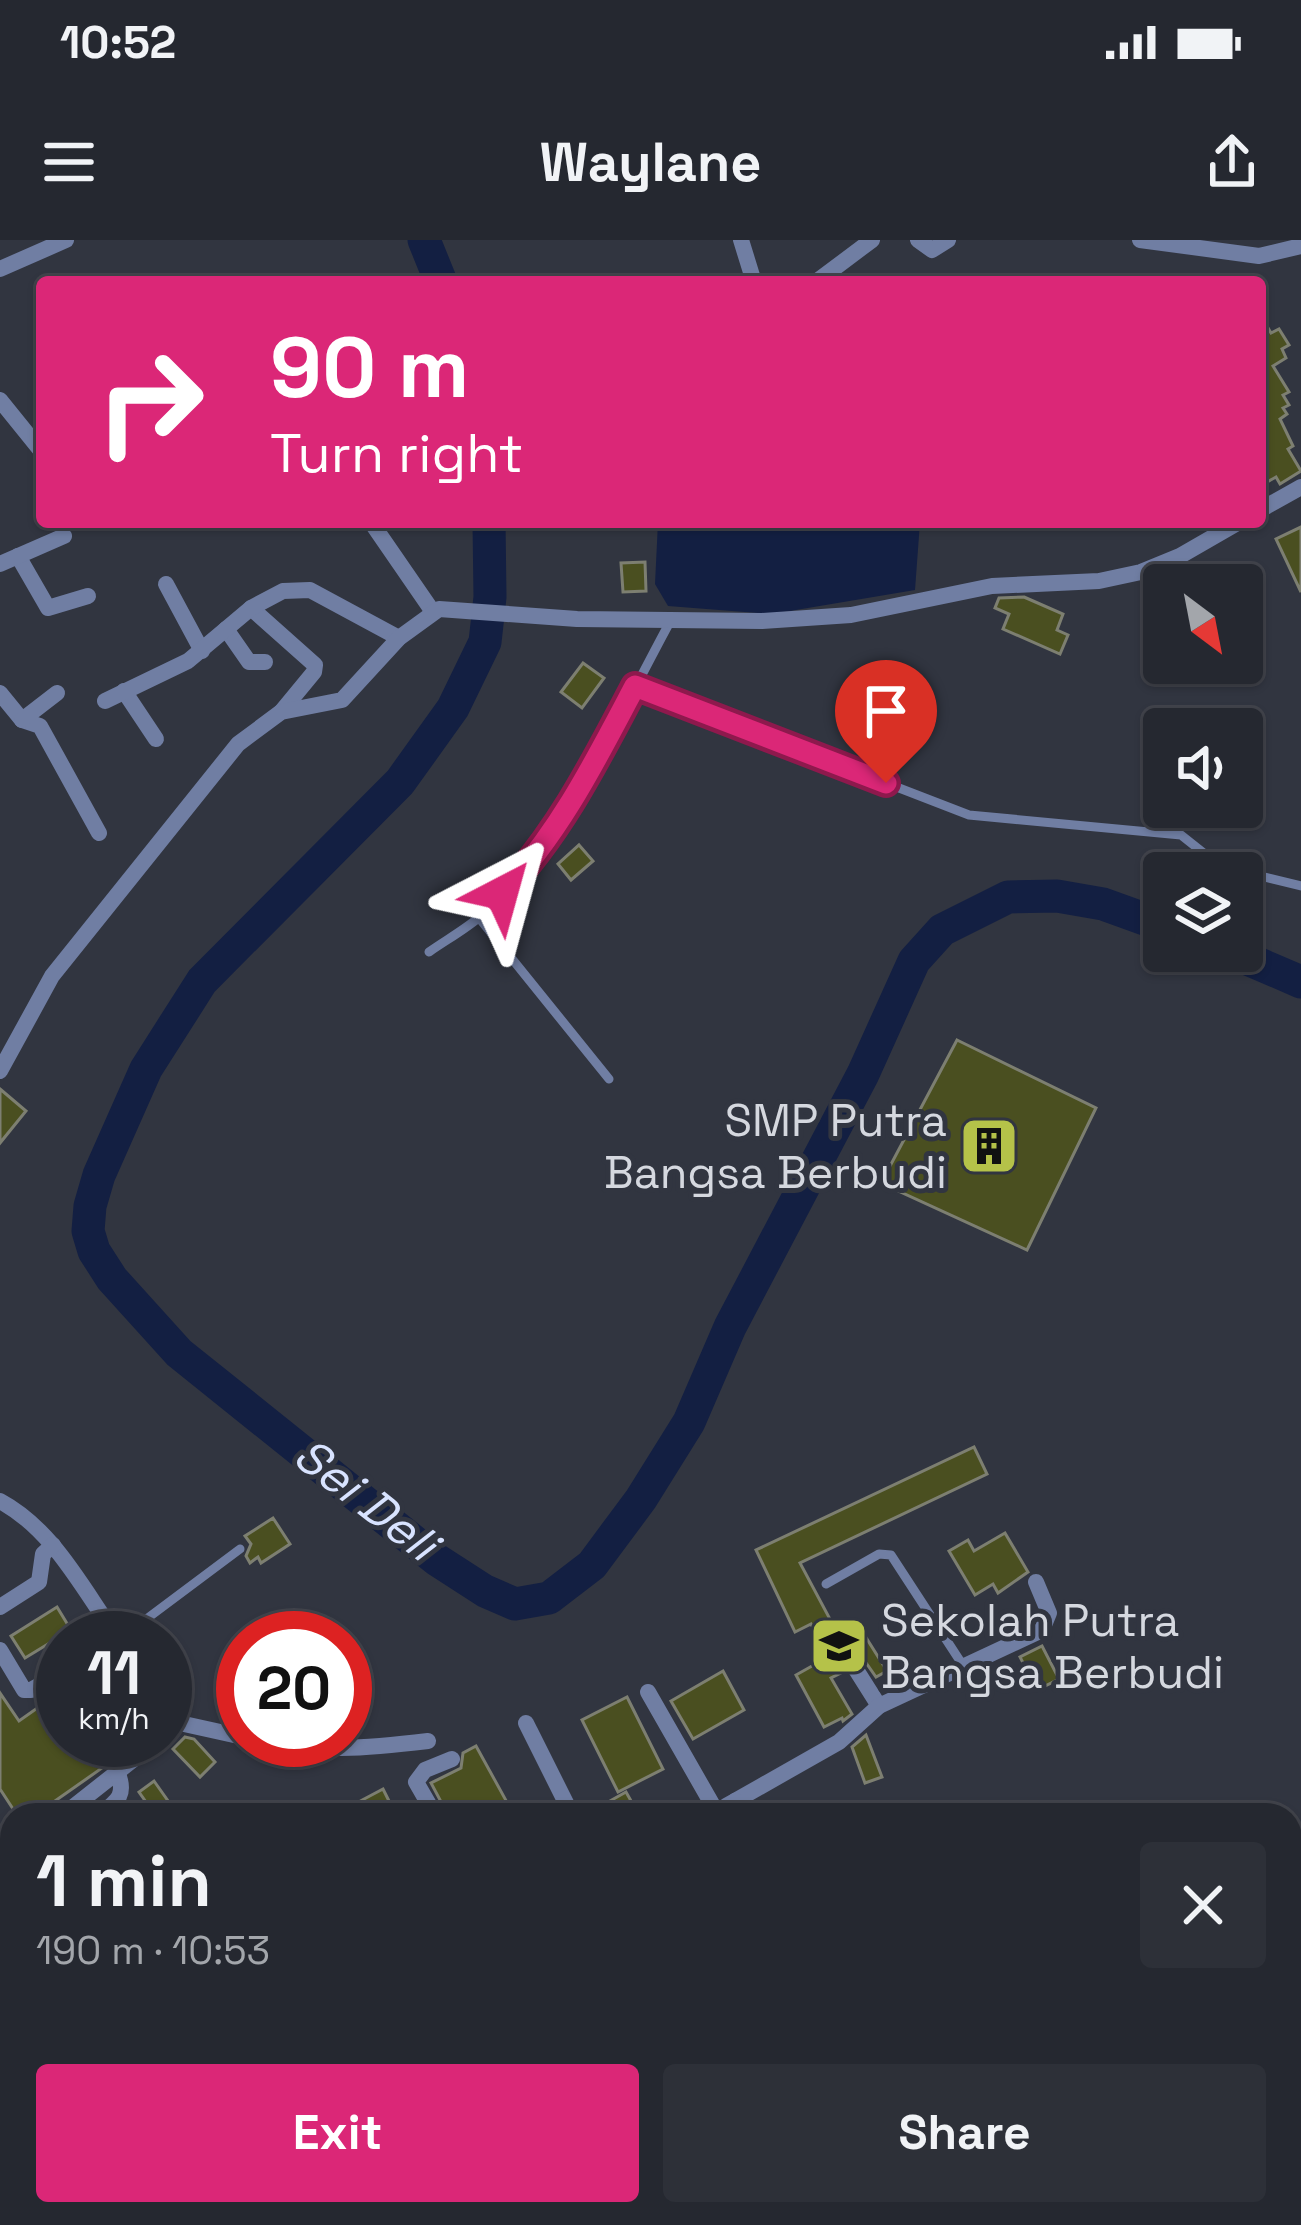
<!DOCTYPE html>
<html lang="en">
<head>
<meta charset="utf-8">
<style>
  :root { --surface:#252830; --page:#2d3038; --text:#f1f3f6; --muted:#a3a6ab; --line:#42444c; --accent:#db2777 }
  body { margin:0; font-family:"Space Grotesk",sans-serif; background:var(--page); color:var(--text); height:100vh; display:flex; flex-direction:column; font-size:45px; white-space:nowrap }
  * { box-sizing:border-box; margin:0 }
  p { font-size:39px; color:var(--muted) }
  .icon { flex:none; width:66px; height:66px; fill:none; stroke:currentColor; stroke-width:2; stroke-linecap:round; stroke-linejoin:round }
  .map { position:relative; flex:1; overflow:hidden }
  .details { position:absolute; left:0px; top:1563px; width:1302px; height:423px; display:flex; flex-direction:column; background:var(--surface); border-radius:36px 36px 0 0; box-shadow:0 3px 9px #0004,0 0 0 3px var(--line) }
  .details>* { flex:none }
  .top-card { position:absolute; left:36px; top:36px; width:1230px; height:252px; border-radius:12px; box-shadow:0 3px 9px #0004,0 0 0 3px var(--line); background:#db2777; color:#fff; overflow:hidden }
  .needle { width:78px; rotate:148deg }
  .tools { position:absolute; left:1143px; top:324px; display:grid; gap:24px }
  .tools a { display:grid; place-items:center; width:120px; height:120px; border-radius:12px; background:var(--surface); box-shadow:0 3px 9px #0004,0 0 0 3px var(--line); font-size:60px }
  .speed { position:absolute; left:36px; top:1371px; display:flex; gap:24px; font-size:60px; font-weight:700; text-align:center }
  .speed>* { display:grid; place-content:center; width:156px; height:156px; border-radius:50%; background:var(--surface); box-shadow:0 3px 9px #0004,0 0 0 3px var(--line); line-height:1 }
  .speed small { font-size:30px; font-weight:400 }
  .speed .limit { border:18px solid #d22; background:#fff; color:#111 }
  .pin { position:absolute; display:grid; place-items:center; width:102px; height:102px; color:#fff; margin:-123px -51px; border-radius:50% 50% 50% 0; rotate:-45deg; box-shadow:0 0 12px #0007 }
  .pin .icon { rotate:45deg }
  .me { position:absolute; width:132px; margin:-66px; rotate:39deg; stroke-linejoin:round; filter:drop-shadow(0 0 9px #0008) }
  .turn { display:flex; align-items:center; gap:42px; height:252px; padding:0 36px; font-size:54px }
  .turn .icon { width:156px; height:156px; stroke-width:2.5 }
  .turn b { display:block; font-size:84px; line-height:102px }
  .round { display:grid; place-items:center; flex:none; width:126px; height:126px; border-radius:12px; background:var(--page) }
  .head { display:flex; align-items:center; justify-content:space-between; height:204px; padding:0 36px }
  h1 { font-size:72px; font-weight:600; line-height:90px }
  .button { display:flex; gap:24px; margin-top:auto; padding:24px 36px }
  .button a { flex:1; height:138px; border-radius:12px; background:var(--accent); color:#fff; font-size:48px; font-weight:600; line-height:138px; text-align:center }
  .button a+a { background:var(--page); color:var(--text) }
  .status { display:flex; justify-content:space-between; align-items:center; height:84px; padding:0 60px; background:var(--surface); direction:ltr }
  .status svg { height:33px; fill:currentColor }
  header { display:flex; justify-content:space-between; align-items:center; height:156px; padding:0 36px; background:var(--surface); font-size:54px; font-weight:600 }
  .map>svg:first-child { display:block }
  .water { fill:#131f42 }
  .lines { fill:none; stroke-linecap:round; stroke-linejoin:round }
  .river { stroke:#131f42; stroke-width:33 }
  .building { fill:#4a4f20; stroke:#7d7f71; stroke-width:3 }
  .lane { stroke:#707ea3; stroke-width:9 }
  .street { stroke:#707ea3; stroke-width:16 }
  .route-casing { stroke:#8e194d; stroke-width:30 }
  .route { stroke:#db2777; stroke-width:21 }
  .labels { text-anchor:middle; dominant-baseline:central; stroke-width:10; stroke-linejoin:round; paint-order:stroke }
  .poi-label { font-size:45px; fill:#d5d8df; stroke:#313540; text-anchor:end }
  .water-label { font-size:48px; font-style:italic; fill:#d8e3ff; stroke:#313540 }
</style>
</head>
<body>
<div class="status"><b>10:52</b><svg viewBox="0 0 49 12"><path d="M0 12V9h3v3zM5 12V6h3v6zM10 12V3h3v9zM15 12V0h3v12zM26 1h20v11H26zM47 4h2v5h-2z"/></svg></div>
<header><svg class="icon" aria-label="menu" viewBox="0 0 24 24"><path d="M4 6h16M4 12h16M4 18h16"/></svg>Waylane<svg class="icon" aria-label="share" viewBox="0 0 24 24"><path d="M12 15V3M7 8l5-5 5 5M5 13v7h14v-7"/></svg></header>
<div class="map">
<svg width="1301" height="1985" viewBox="0 0 1301 1985">
  <rect width="100%" height="100%" fill="#313540"/>
  <polygon class="water" points="658,282 920,282 915,350 772,374 668,366 655,344"/>
  <g class="lines">
    <g class="river">
      <polyline points="424,0 441,42"/>
      <polyline points="489,282 490,357 485,402 453,468 400,542 202,741 146,829 99,935 90,966 88,991 94,1011 112,1039 179,1113 437,1320 485,1351 515,1364 549,1358 592,1325 641,1259 689,1182 730,1087 863,834 914,721 942,690 1008,657 1057,656 1103,664 1164,686"/>
      <polyline points="1229,711 1301,742"/>
    </g>
  </g>
  <g class="building">
    <polygon points="1260,74 1271,93 1279,89 1289,105 1282,109 1286,118 1273,126 1289,152 1283,155 1289,165 1283,168 1287,174 1280,179 1293,206 1288,209 1301,231 1280,244 1276,237 1260,246"/>
    <polygon points="1301,287 1301,352 1276,299"/>
    <polygon points="645,322 646,351 623,352 621,323"/>
    <polygon points="1024,357 1063,374 1057,390 1068,395 1060,414 1003,389 1009,374 995,368 999,358"/>
    <polygon points="583,423 604,438 582,468 561,452"/>
    <polygon points="579,605 593,621 571,640 558,624"/>
    <polygon points="957,800 1096,868 1027,1010 881,943"/>
    <polygon points="0,849 26,871 0,903"/>
    <polygon points="974,1207 987,1234 800,1323 840,1398 860,1388 887,1431 876,1437 862,1417 847,1418 843,1432 831,1438 852,1474 843,1481 842,1478 824,1487 796,1435 828,1417 811,1384 795,1392 756,1310"/>
    <polygon points="273,1278 290,1304 261,1323 258,1317 250,1323 246,1316 251,1304 245,1296"/>
    <polygon points="1005,1293 1028,1332 998,1353 993,1344 975,1355 949,1311 968,1300 974,1311"/>
    <polygon points="57,1367 71,1390 25,1418 11,1396"/>
    <polygon points="1042,1406 1059,1439 1037,1450 1020,1417"/>
    <polygon points="723,1431 744,1470 693,1499 671,1461"/>
    <polygon points="63,1450 63,1500 110,1500 91,1513 102,1528 35,1575 17,1575 0,1549 0,1453 19,1481"/>
    <polygon points="627,1457 663,1529 618,1552 582,1480"/>
    <polygon points="866,1495 882,1537 865,1543 852,1507"/>
    <polygon points="185,1497 194,1499 215,1522 200,1537 173,1509"/>
    <polygon points="476,1506 514,1575 448,1575 431,1543 461,1528 463,1513"/>
    <polygon points="154,1541 178,1575 125,1575 146,1562 139,1552"/>
    <polygon points="383,1549 396,1575 334,1575"/>
    <polygon points="626,1552 639,1575 585,1575"/>
  </g>
  <g class="lines">
    <g class="lane">
      <polyline points="635,446 969,575 1181,595 1220,626 1301,646"/>
      <polyline points="479,678 609,839"/>
      <path d="M429,712c17,-12 37,-23 53,-37 85,-81 134,-194 189,-295"/>
      <polyline points="826,1344 879,1314 891,1315 964,1427"/>
      <polyline points="121,1398 240,1309"/>
      <polyline points="800,1974 805,1985"/>
    </g>
    <g class="street">
      <polyline points="741,0 754,42"/>
      <polyline points="918,0 932,10 948,0"/>
      <polyline points="1140,0 1259,16 1301,6"/>
      <polyline points="0,29 66,0"/>
      <polyline points="816,42 872,0"/>
      <polyline points="0,160 42,212"/>
      <polyline points="1260,270 1301,247"/>
      <polyline points="371,282 433,372"/>
      <polyline points="18,316 48,368 88,356"/>
      <polyline points="0,324 64,296"/>
      <polyline points="166,344 202,411"/>
      <polyline points="251,368 315,425 314,432 281,472"/>
      <polyline points="226,389 249,422 265,422"/>
      <polyline points="124,451 156,499"/>
      <polyline points="0,453 22,480 40,486 99,593"/>
      <polyline points="105,461 188,421 251,368 283,351 310,350 399,398"/>
      <polyline points="22,480 57,453"/>
      <polyline points="0,831 52,736 238,504 281,472 342,460 399,398 439,369 577,379 762,381 851,375 992,346 1099,341 1141,332 1180,316 1239,282"/>
      <path d="M0,1261c54,29 83,89 118,137"/>
      <polyline points="0,1367 39,1342 43,1314 53,1305"/>
      <polyline points="0,1410 24,1450 31,1450 63,1432"/>
      <polyline points="855,1428 879,1466"/>
      <polyline points="648,1452 716,1571"/>
      <polyline points="175,1482 243,1497"/>
      <polyline points="526,1483 572,1575"/>
      <path d="M255,1500c58,13 115,8 173,1"/>
      <polyline points="735,1561 839,1502 879,1466 1042,1390 1049,1373 1036,1342"/>
      <polyline points="726,1566 735,1561 751,1575"/>
      <polyline points="63,1575 158,1500"/>
      <path d="M99,1575c19,-14 28,-20 18,-44"/>
      <polyline points="435,1575 416,1542 425,1530 452,1519"/>
      <polyline points="1290,1882 1301,1876"/>
      <polyline points="0,1984 16,1974"/>
      <polyline points="1121,1985 1140,1974"/>
    </g>
  </g>
  <g class="lines">
    <defs>
      <path id="route" d="M502,653c57,-59 95,-135 133,-207l251,97"/>
    </defs>
    <use href="#route" class="route-casing"/>
    <use href="#route" class="route"/>
  </g>
  <defs>
    <symbol id="building-square" viewBox="-11 -11 22 22"><rect x="-9" y="-9" width="18" height="18" rx="4" fill="#b5c249" stroke="#313540"/><path d="M-4-6H4V6H1V3H-1V6H-4ZM-2.5-4.3h1.7v1.8h-1.7ZM.8-4.3h1.7v1.8H.8ZM-2.5-1h1.7V.8h-1.7ZM.8-1h1.7V.8H.8Z" fill="#111"/></symbol>
    <symbol id="school-square" viewBox="-11 -11 22 22"><rect x="-9" y="-9" width="18" height="18" rx="4" fill="#b5c249" stroke="#313540"/><path d="M0-5L7-2L0 1L-7-2ZM-4 1L0 2.5L4 1V4Q0 6-4 4Z" fill="#111"/></symbol>
  </defs>
  <g fill-rule="evenodd">
    <use href="#building-square" x="956" y="873" width="66" height="66"/>
    <use href="#school-square" x="806" y="1373" width="66" height="66"/>
  </g>
  <g class="labels">
    <g class="poi-label">
      <text x="947" y="880">SMP Putra<tspan x="947" dy="52">Bangsa Berbudi</tspan></text>
      <text x="881" y="1380" text-anchor="start">Sekolah Putra<tspan x="881" dy="52">Bangsa Berbudi</tspan></text>
    </g>
    <g class="water-label">
      <text transform="translate(366 1259) rotate(38)">Sei Deli</text>
    </g>
  </g>
</svg>
<div class="tools">
<a><svg class="needle" viewBox="-14 -14 28 28"><path d="M0-13l5 13h-10z" fill="#e53935"/><path d="M0 13l5-13h-10z" fill="#a3a6ab"/></svg></a>
<a><svg class="icon" aria-label="sound" viewBox="0 0 24 24"><path d="M4 9h4l5-4v14l-5-4H4zM17 9q2 3 0 6"/></svg></a>
<a><svg class="icon" aria-label="layers" viewBox="0 0 24 24"><path d="M12 4l9 5-9 5-9-5zM3 14l9 5 9-5"/></svg></a>
</div>
<div class="speed"><div>11<small>km/h</small></div><div class="limit">20</div></div>
<div class="pin" style="left:886px;top:543px;background:#d93025"><svg class="icon" aria-label="arrive" viewBox="0 0 24 24"><path d="M6 21V4h12l-3 4 3 4H6"/></svg></div>
<svg class="me" style="left:502px;top:653px" viewBox="-20 -20 40 40"><path d="M0-17L14 15 0 8-14 15z" fill="#db2777" stroke="#fff" stroke-width="4"/></svg>
<div class="top-card">
<div class="turn"><svg class="icon" aria-label="right" viewBox="0 0 24 24"><path d="M7 20v-9h11M14 6l5 5-5 5"/></svg><div><b>90 m</b>Turn right</div></div>
</div>
<section class="details">
<div class="head"><div><h1>1 min</h1><p>190 m · 10:53</p></div><a class="round"><svg class="icon" aria-label="close" viewBox="0 0 24 24"><path d="M6 6l12 12M18 6L6 18"/></svg></a></div>
<div class="button"><a>Exit</a><a>Share</a></div>
</section>
</div>
</body>
</html>
